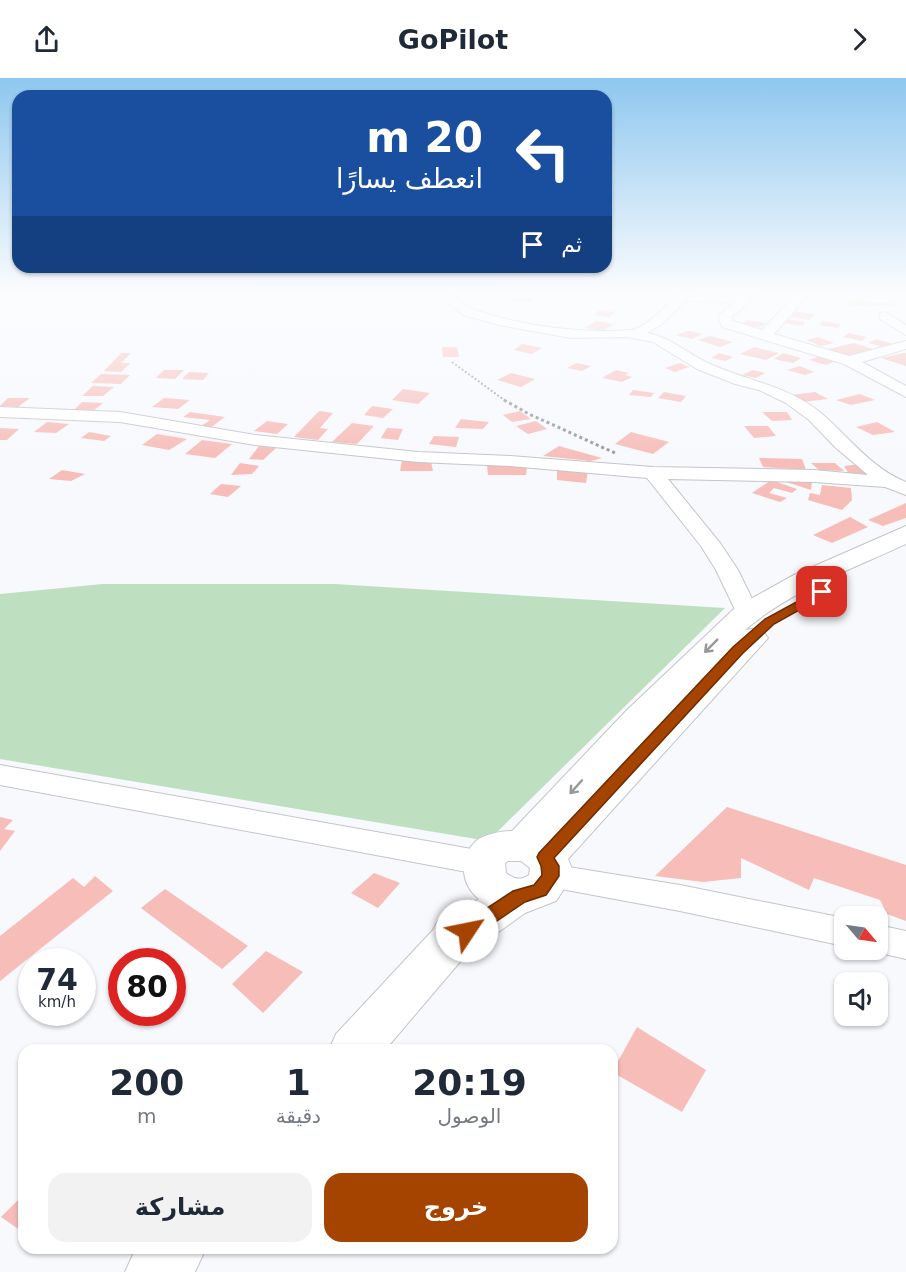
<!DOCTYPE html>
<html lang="ar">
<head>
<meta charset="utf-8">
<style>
  :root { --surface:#fff; --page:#f2f2f3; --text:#1f2937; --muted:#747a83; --accent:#a54300 }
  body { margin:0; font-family:"DejaVu Sans","Noto Naskh Arabic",sans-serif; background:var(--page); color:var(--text); direction:rtl; height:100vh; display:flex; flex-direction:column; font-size:22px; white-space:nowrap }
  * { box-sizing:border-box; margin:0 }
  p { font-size:20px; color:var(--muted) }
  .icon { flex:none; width:33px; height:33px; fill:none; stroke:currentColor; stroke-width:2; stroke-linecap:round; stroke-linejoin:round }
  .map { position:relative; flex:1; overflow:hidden; direction:ltr }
  .details { position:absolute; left:18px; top:966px; width:600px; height:210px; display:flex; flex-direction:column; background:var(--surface); border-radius:18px; box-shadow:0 2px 4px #0004; direction:rtl }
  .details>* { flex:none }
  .banner { position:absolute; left:12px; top:12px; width:600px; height:183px; border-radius:18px; box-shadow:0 2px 4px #0004; direction:rtl; background:#1a4fa0; color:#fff; overflow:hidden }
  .needle { width:39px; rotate:119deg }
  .buttons { position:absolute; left:834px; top:828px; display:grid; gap:12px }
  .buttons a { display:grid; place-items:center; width:54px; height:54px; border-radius:12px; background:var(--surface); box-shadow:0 2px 4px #0004; font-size:30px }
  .speed { position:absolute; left:18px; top:870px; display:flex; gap:12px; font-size:30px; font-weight:700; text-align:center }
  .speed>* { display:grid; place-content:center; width:78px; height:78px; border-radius:50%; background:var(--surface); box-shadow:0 2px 4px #0004; line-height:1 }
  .speed small { font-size:15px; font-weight:400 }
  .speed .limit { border:9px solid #d22; background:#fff; color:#111 }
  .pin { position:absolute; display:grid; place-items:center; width:51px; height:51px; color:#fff; margin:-26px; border-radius:12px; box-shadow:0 3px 9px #0006 }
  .me { position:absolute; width:66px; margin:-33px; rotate:56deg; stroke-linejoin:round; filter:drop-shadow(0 0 4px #0008) }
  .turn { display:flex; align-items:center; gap:21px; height:126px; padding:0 30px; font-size:27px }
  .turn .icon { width:78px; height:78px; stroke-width:2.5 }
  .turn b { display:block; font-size:42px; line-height:51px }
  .then { display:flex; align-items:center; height:57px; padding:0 30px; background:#0003; gap:12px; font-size:22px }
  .eta { display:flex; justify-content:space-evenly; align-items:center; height:102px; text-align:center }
  .eta b { font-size:36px; font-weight:800; line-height:42px }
  .primary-button { display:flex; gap:12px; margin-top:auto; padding:12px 30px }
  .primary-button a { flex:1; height:69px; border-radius:18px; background:var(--accent); color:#fff; font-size:24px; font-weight:800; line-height:69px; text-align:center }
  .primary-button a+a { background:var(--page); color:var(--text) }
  header { display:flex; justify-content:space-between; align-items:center; height:78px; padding:0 30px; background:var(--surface); font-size:27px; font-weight:800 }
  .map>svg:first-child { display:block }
  .green { fill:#bee0c0 }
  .building { fill:#f7bdb9 }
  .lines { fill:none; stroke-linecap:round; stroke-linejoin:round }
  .minor-casing { stroke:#c4c5c9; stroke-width:2 }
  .highway-casing { stroke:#c4c5c9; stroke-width:2 }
  .path-far1 { stroke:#97989b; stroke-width:2; stroke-dasharray:2 2; stroke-linecap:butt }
  .path { stroke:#97989b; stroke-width:3; stroke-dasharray:3 3; stroke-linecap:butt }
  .minor { fill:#fff; fill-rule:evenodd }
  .highway { fill:#fff; fill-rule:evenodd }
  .oneway { stroke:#989898 }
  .route { fill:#a54300; stroke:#6b2c00; stroke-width:1.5 }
</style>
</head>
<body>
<header><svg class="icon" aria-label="forward" viewBox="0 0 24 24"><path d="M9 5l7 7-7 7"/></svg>GoPilot<svg class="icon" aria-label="share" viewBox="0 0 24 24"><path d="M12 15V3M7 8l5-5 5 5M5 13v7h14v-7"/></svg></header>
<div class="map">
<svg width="906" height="1194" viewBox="0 0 906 1194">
  <rect width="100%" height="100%" fill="#f7f9fd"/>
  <polygon class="green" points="103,506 335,506 725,530 488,763 0,681 0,516"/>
  <g class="building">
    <polygon points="518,218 535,220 528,224 512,222"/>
    <polygon points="847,221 865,222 868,228 850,227"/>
    <polygon points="867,224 893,225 895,228 869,227"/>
    <polygon points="599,232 615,234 610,239 594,237"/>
    <polygon points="793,233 815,236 810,242 792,239 793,237 790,236"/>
    <polygon points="787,241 805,244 803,248 783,245"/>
    <polygon points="747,242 766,245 761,249 741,246"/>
    <polygon points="596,243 614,246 603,253 585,250"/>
    <polygon points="822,243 841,246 838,250 819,247"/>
    <polygon points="689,253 703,256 692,261 675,257"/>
    <polygon points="849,255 867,259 862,263 843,259"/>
    <polygon points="710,258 733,264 720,269 698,262"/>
    <polygon points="818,259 834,265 821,268 806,262"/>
    <polygon points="876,261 893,266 884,269 868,265"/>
    <polygon points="854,265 875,272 846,277 824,272"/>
    <polygon points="522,266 542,270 532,276 514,272"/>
    <polygon points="442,269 457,269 459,279 443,279"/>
    <polygon points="754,269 779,275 766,282 740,276"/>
    <polygon points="121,275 131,275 121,285 130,285 121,294 104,293"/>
    <polygon points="719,275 733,279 726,283 711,280"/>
    <polygon points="783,275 801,280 793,285 774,281"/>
    <polygon points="903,275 906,275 906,288 881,280"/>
    <polygon points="823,277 838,282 826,287 809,282"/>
    <polygon points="577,285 591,288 582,293 567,290"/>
    <polygon points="680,285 689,289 675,294 665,290"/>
    <polygon points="800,288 814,294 805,297 787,292"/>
    <polygon points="164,292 184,292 175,301 156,300"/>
    <polygon points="616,292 629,295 625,297 632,299 622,304 602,300"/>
    <polygon points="753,292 765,295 756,300 742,297"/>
    <polygon points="189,294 209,295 203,302 182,301"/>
    <polygon points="511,295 535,301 521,309 497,302"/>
    <polygon points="101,296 130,297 121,306 91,305"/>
    <polygon points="93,308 114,309 103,318 82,318"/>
    <polygon points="403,311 430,315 418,326 392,322"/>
    <polygon points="633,312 654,315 651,319 629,317"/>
    <polygon points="664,314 686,318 681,324 658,320"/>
    <polygon points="815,314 828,321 802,324 791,317"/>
    <polygon points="860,316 875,322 851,327 836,322"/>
    <polygon points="8,320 30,320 18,329 0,328"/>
    <polygon points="164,320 190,322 178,331 152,329"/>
    <polygon points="82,324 103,325 92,334 73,333"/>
    <polygon points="372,328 393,331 383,340 364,337"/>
    <polygon points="319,333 333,335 320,350 328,351 318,362 294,359"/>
    <polygon points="520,333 531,341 512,344 503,337"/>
    <polygon points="190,334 225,339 210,350 201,348 210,342 183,339"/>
    <polygon points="762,334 787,334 792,342 772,343"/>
    <polygon points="461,341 489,344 483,351 455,350"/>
    <polygon points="267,343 288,346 277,356 254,353"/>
    <polygon points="536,343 547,351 528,356 516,348"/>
    <polygon points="47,344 69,346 56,355 34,354"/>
    <polygon points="877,344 895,354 873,357 856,349"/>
    <polygon points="352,345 374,348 357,366 332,364"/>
    <polygon points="744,348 768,348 776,358 754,360"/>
    <polygon points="0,350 19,351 7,362 0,362"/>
    <polygon points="387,350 403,351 398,362 381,360"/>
    <polygon points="89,354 111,358 104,363 81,360"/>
    <polygon points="631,354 669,364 653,376 615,366"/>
    <polygon points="157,356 187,361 169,372 142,367"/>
    <polygon points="434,358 459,359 456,369 429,366"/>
    <polygon points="202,362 232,366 215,380 185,376"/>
    <polygon points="259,368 276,370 263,382 249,381"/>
    <polygon points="559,368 602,380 591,383 543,378"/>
    <polygon points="759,380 802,381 806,392 763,389"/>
    <polygon points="402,383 431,384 433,393 400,393"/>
    <polygon points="240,385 259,388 252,396 231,397"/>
    <polygon points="811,385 835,385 844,393 819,392"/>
    <polygon points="862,386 874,397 849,396 844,388"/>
    <polygon points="487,387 527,388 526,397 488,397"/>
    <polygon points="62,392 85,396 71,403 49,401"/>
    <polygon points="557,392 588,393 586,405 557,402"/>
    <polygon points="777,401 812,401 811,412"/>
    <polygon points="771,402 797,411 792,415 774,410 769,415 787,420 780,424 752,415"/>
    <polygon points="221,406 241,408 228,419 210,416"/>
    <polygon points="822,407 851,410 852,422 842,432 808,422 810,415 820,417"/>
    <polygon points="906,425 906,440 883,448 868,442"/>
    <polygon points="850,439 868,449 832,465 813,457"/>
    <polygon points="727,729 906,787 906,843 887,836 880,822 814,800 809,812 741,780 741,800 703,804 655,798"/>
    <polygon points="0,739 13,742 4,751 15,753 0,773"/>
    <polygon points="374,795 400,805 378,830 351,815"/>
    <polygon points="95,798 113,813 0,903 0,858 73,800 84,809"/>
    <polygon points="165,811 248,868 222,891 141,830"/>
    <polygon points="266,873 303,894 263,935 232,906"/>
    <polygon points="637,949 706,992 682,1034 612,994"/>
    <polygon points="24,1116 24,1155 1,1139"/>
  </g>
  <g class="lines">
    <defs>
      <g id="minor">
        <path d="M439,216c24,0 19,10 36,16 46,16 108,24 156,20 14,-1 37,-26 48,-36l61,2 13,-2 -4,9 -18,14 2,4 29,9 34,-36h13l-35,40 75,22 57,-15v8l-44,13 44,24v11l-62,-33 -122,-37 -4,-11 15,-13 -46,-3 -25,24 -15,9c23,4 40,20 61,30 38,18 79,22 113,50 27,23 51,56 85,69v13l-21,-8 -71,-5 -146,-3 52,64 18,27 21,43 -4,5 -8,2 -8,-2 -23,-48 -15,-24 -54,-68 -137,-12 -92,-4 -163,-17 -135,-23 -120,-5v-10l120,5 135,23 163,17 92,4 143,11 161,3 54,5 -32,-27 -27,-28 -23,-17 -27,-13 -24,-6 -38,-15 -44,-27 -26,-5 -56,1 -72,-13 -36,-10z"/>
        <polygon points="885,234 906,247 906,257 880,241 879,238 880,235"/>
        <polygon points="0,687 483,773 494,776 499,785 494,794 483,797 0,707"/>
        <polygon points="550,786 680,807 844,840 844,868 680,833 539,807 534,798 539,789"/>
        <polygon points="878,847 906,853 906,881 867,872 878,872"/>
      </g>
      <g id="highway">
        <path d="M906,448v18c-54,25 -116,47 -161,86l7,-1 11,2 5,7 -200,221 4,10 -4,14 -12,18 -31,12 -60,43 -80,94h-56l7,-16 97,-104 11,-19 16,-5 5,2 14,-9c-18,-14 -21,-41 -3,-58 8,-7 26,-10 36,-10l115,-121 109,-103 58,-32zM508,783h13l9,7 -1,7c-9,6 -15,4 -23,-2l-1,-10z"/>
        <polygon points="136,1170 206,1170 195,1194 125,1194"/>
      </g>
    </defs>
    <use href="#minor" class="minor-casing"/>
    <use href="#highway" class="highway-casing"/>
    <polyline class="path-far1" points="452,284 507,324"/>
    <polyline class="path" points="504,322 529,336 615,375"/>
    <use href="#minor" class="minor"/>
    <use href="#highway" class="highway"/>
  </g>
  <defs><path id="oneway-shaft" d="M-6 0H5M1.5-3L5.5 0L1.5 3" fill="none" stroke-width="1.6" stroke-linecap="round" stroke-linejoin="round" transform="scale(1.5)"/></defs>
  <g class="oneway">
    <use href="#oneway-shaft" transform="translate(711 568) rotate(135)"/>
    <use href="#oneway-shaft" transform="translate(576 709) rotate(132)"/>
  </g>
  <linearGradient id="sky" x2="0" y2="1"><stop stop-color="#8ec7ef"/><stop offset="0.56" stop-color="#fbfcfe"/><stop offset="1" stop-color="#fbfcfe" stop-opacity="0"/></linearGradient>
  <rect width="906" height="383" fill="url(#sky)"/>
  <polygon class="route" points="822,510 826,511 826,517 774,546 743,575 554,780 559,788 559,798 546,817 525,824 473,859 467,861 460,859 458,853 460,848 513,813 534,807 542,797 541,788 537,779 539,775 733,569 765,541"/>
</svg>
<div class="buttons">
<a><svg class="needle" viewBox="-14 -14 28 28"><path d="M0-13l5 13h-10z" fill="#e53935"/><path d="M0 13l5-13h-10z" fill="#747a83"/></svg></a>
<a><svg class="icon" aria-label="sound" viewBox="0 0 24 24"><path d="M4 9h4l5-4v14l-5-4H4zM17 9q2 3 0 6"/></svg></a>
</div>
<div class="speed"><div>74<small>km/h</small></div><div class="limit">80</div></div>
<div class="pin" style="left:822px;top:514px;background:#d93025"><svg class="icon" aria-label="arrive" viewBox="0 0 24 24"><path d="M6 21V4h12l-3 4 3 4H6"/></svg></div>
<svg class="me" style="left:467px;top:853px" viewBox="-20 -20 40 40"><circle r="19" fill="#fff"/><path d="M0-13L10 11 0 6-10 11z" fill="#a54300"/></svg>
<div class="banner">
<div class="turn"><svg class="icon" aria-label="left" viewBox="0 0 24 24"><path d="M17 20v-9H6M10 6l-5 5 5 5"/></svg><div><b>20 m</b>انعطف يسارًا</div></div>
<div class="then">ثم<svg class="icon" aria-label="arrive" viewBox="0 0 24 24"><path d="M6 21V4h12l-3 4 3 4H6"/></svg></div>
</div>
<section class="details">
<div class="eta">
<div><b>20:19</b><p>الوصول</p></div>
<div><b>1</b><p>دقيقة</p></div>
<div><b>200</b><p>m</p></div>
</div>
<div class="primary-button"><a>خروج</a><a>مشاركة</a></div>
</section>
</div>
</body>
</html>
